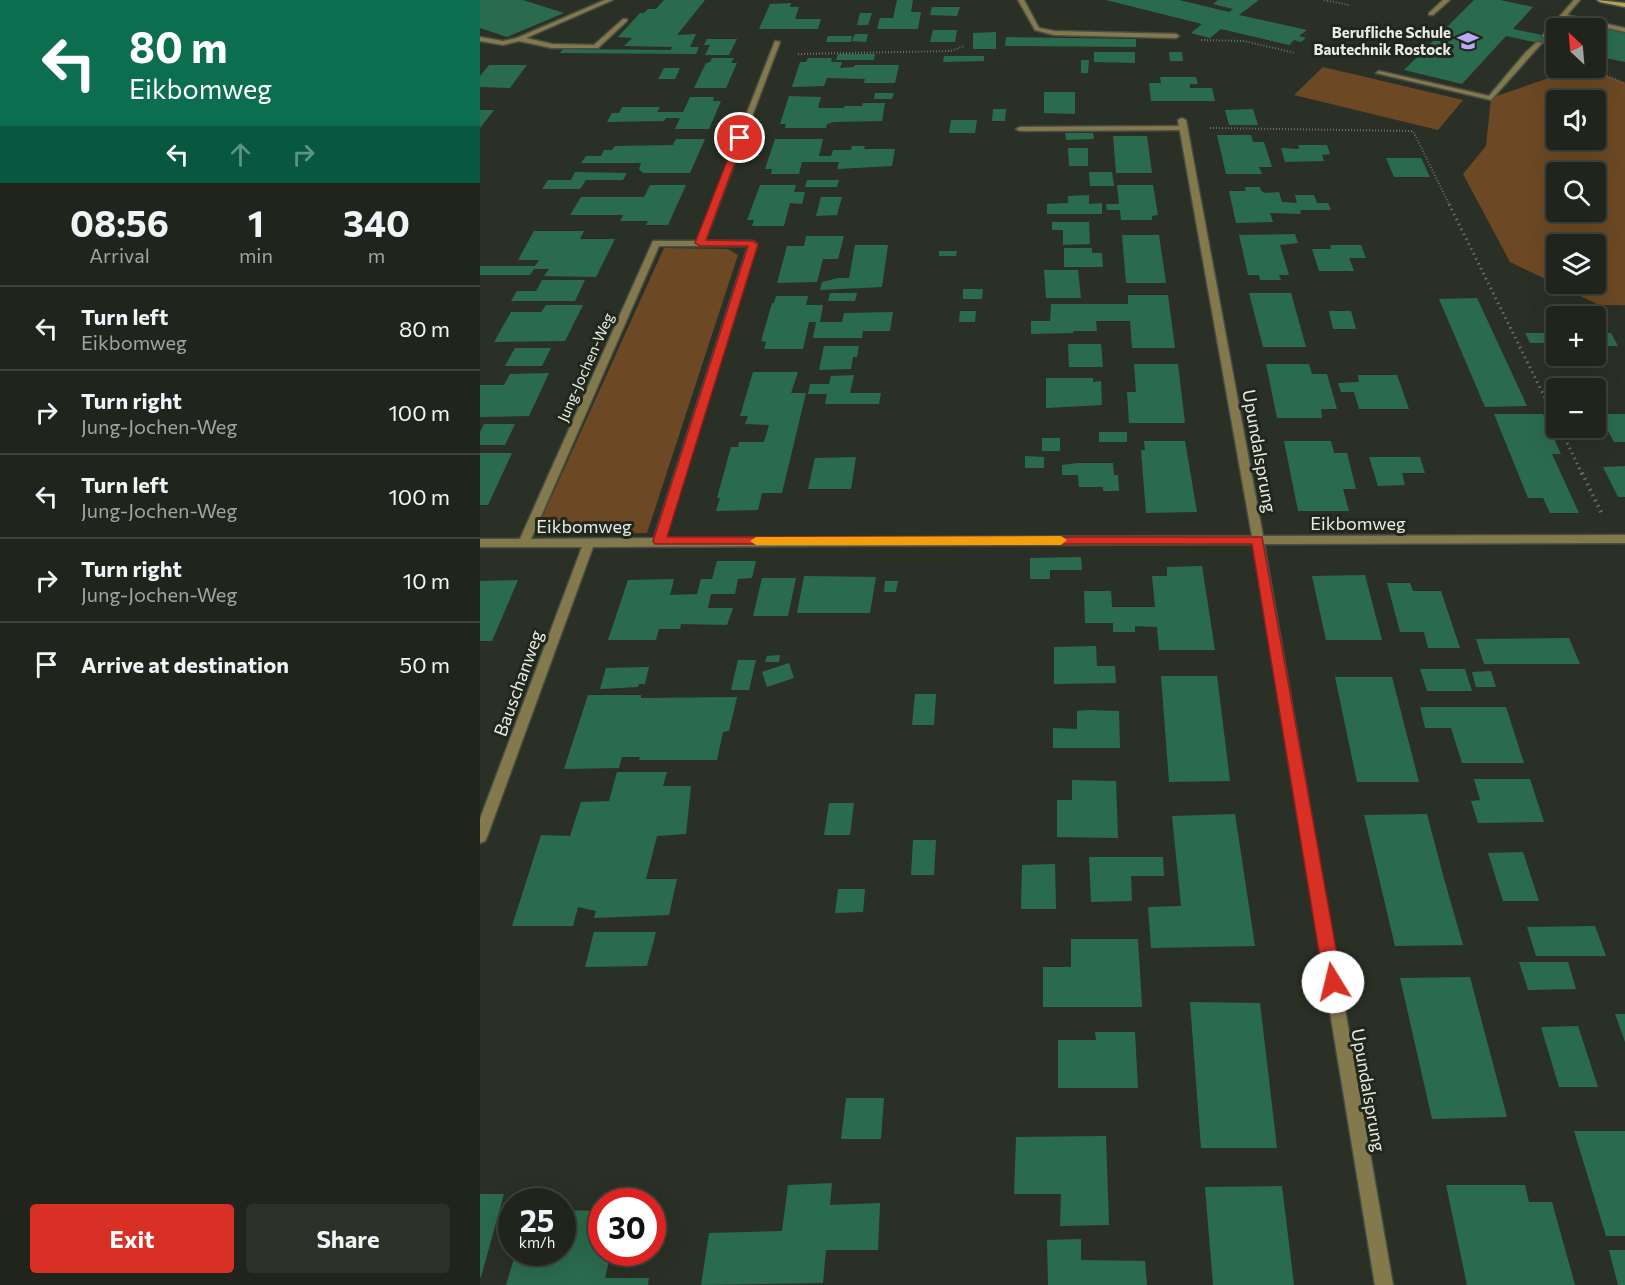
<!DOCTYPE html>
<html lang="en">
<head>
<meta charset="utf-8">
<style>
  :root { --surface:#20241c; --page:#2d3029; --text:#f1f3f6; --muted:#a2a4a3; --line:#3d413b; --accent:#d93025 }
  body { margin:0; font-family:Commissioner,sans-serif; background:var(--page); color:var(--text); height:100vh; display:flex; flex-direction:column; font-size:22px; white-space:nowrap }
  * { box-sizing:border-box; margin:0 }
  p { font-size:20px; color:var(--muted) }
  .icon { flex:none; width:33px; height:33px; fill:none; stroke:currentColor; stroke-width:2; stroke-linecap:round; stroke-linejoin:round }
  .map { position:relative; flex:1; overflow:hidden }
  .sheet { display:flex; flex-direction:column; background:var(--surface); width:480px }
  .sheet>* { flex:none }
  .top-card { background:#0b6e4f; color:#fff; overflow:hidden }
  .needle { width:39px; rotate:334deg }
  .buttons { position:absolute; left:1066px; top:18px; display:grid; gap:12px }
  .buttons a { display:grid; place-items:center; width:60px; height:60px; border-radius:6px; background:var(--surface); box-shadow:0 6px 24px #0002,0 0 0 2px var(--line); font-size:30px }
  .speed { position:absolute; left:18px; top:1188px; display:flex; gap:12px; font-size:30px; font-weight:700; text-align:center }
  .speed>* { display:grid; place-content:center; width:78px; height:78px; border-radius:50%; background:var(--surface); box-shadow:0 6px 24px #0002,0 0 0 2px var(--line); line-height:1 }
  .speed small { font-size:15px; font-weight:400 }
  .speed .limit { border:9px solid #d22; background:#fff; color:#111 }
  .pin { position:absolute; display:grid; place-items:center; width:51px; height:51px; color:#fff; margin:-26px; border:3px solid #fff; border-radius:50%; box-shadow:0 2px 6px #0007 }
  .me { position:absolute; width:66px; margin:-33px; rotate:351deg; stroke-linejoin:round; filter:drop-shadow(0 0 4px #0008) }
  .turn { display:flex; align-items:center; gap:21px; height:126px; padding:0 30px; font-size:27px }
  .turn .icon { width:78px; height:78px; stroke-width:2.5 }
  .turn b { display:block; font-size:42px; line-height:51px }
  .lanes { display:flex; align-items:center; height:57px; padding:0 30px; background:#0003; justify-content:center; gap:30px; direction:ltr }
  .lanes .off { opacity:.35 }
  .eta { display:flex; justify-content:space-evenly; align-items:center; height:102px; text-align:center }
  .eta b { font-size:36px; font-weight:700; line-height:42px }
  .button { display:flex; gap:12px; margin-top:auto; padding:12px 30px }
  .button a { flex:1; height:69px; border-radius:6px; background:var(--accent); color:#fff; font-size:24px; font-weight:700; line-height:69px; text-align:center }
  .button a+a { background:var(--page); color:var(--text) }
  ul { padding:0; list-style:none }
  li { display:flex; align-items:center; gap:18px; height:84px; padding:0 30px; border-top:2px solid var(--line) }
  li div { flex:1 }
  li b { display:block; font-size:22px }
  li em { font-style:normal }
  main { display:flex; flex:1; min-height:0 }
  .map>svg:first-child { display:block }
  .green { fill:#6d4824; fill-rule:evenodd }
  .building { fill:#2b6b4d }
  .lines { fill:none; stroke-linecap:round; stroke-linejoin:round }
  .lane-casing { stroke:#494e45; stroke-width:3 }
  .street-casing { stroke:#494e45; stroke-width:3 }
  .secondary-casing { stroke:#494e45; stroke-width:3 }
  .path-far2 { stroke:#6b7067; stroke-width:2; stroke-dasharray:1 2; stroke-linecap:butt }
  .path-far1 { stroke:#6b7067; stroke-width:3; stroke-dasharray:1.5 4; stroke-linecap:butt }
  .path { stroke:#6b7067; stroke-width:4; stroke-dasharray:1.5 4.5; stroke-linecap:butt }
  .lane { fill:#84794d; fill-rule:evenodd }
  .street { fill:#84794d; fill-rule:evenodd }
  .secondary { fill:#b5a359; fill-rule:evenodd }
  .route { fill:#d93025; stroke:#8d1f18; stroke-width:1.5 }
  .slow { fill:#f59e0b }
  .labels { text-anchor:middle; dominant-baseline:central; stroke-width:6; stroke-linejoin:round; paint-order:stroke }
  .far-poi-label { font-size:15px; font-weight:bold; fill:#e8ece5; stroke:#22271c; text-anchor:end }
  .far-street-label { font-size:15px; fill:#e8ece5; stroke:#22271c }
  .street-label { font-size:18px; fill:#e8ece5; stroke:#22271c }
</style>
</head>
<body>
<main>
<section class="sheet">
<div class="top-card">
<div class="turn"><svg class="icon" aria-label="left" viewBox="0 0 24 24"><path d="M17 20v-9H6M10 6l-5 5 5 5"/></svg><div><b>80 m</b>Eikbomweg</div></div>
<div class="lanes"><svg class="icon" aria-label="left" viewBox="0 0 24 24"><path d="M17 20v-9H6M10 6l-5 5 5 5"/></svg><svg class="icon off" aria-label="ahead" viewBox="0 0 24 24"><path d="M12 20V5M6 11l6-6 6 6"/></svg><svg class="icon off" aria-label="right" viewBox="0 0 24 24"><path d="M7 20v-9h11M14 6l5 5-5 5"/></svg></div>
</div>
<div class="eta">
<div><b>08:56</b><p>Arrival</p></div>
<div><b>1</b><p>min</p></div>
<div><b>340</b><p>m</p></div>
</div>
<ul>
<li><svg class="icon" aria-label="left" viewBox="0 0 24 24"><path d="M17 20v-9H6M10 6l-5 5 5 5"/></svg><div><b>Turn left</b><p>Eikbomweg</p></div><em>80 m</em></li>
<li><svg class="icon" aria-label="right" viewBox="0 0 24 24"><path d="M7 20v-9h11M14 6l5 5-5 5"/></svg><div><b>Turn right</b><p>Jung-Jochen-Weg</p></div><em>100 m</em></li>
<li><svg class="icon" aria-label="left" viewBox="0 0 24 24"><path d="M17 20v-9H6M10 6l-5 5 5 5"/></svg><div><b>Turn left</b><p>Jung-Jochen-Weg</p></div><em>100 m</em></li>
<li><svg class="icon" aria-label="right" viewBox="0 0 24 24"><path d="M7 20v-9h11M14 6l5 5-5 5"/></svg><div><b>Turn right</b><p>Jung-Jochen-Weg</p></div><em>10 m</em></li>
<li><svg class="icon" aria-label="arrive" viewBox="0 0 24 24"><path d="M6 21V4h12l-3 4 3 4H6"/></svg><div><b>Arrive at destination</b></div><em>50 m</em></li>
</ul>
<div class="button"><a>Exit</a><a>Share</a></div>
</section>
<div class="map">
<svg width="1145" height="1285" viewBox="0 0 1145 1285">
  <rect width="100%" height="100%" fill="#2b3026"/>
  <g class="green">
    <polygon points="843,67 983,100 958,130 814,95"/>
    <path d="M1098,68h9l38,15v222h-26l-89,-43 -47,-88 23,-28 5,-48zM1077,100h39v40h-39zM1077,172h39v40h-39zM1077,244h39v40h-39z"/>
    <polygon points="184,248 248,249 258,255 167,533 55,533"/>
  </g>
  <g class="building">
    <polygon points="0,0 43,0 84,13 27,37 0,28"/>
    <polygon points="184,0 225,0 197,35 216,34 210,47 219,47 216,54 80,53 83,49 191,50 192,47 144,46 152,38 138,37 160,13 164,13 168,9 176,9"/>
    <polygon points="417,0 433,0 431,12 441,12 438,29 397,29 400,18 413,18"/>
    <polygon points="626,0 699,0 749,12 753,9 733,4 738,0 779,0 759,15 827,30 819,36 826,38 821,42 814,40 809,45 741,29 730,38 711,33 722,24"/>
    <polygon points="994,0 1020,0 1053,7 1033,29 1077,38 1077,47 1026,36 982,84 924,70"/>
    <polygon points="311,3 310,7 319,7 315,19 341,19 338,29 279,29 290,4"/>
    <polygon points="452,7 480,7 477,16 450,15"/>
    <polygon points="380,13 392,13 388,25 377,25"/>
    <polygon points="1106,23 1145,32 1145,62 1116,56 1116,28 1089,28 1093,24"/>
    <polygon points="453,30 477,30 475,42 450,42"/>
    <polygon points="516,32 516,49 493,49 493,33"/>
    <polygon points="375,34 388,34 386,42 372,41"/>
    <polygon points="348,36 372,36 371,42 346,42"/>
    <polygon points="526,37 656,39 656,47 525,46"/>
    <polygon points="227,39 257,39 249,55 225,55 230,45 224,45"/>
    <polygon points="614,52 655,52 655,63 614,62"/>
    <polygon points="689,52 702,52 703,61 690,61"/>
    <polygon points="358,54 395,54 394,60 356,60"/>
    <polygon points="464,56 504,56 504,61 463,62"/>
    <polygon points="232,58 254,58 251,63 257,63 246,88 214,88 226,63 230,62"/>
    <polygon points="328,58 352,58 351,62 362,62 360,68 374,67 375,65 419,65 415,83 384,83 385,79 347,78 344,86 312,87 320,62 326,62"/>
    <polygon points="601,60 609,60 608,73 601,73"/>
    <polygon points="9,65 47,65 30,88 0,87 0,76"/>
    <polygon points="184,68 200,68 195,79 178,79"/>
    <polygon points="680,77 716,77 718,84 710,84 710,88 732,88 735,101 671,101 669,83 681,83"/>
    <polygon points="564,92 595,92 595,114 564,113"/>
    <polygon points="395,93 414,93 412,99 394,99"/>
    <polygon points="309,96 341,97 338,108 364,108 365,106 382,106 383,103 405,103 402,121 354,122 347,124 346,128 305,128 306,124 300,124"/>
    <polygon points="210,97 234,97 233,101 241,101 229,129 195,129 200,118 186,118 184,121 127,122 132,113 139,113 142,107 180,107 177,112 203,112"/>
    <polygon points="513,109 526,109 525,121 512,121"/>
    <polygon points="773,109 778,125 749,125 745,110"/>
    <polygon points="0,110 14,110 0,128"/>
    <polygon points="471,120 497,120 495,133 469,133"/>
    <polygon points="585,133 613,133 614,139 586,140"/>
    <polygon points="737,135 771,135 773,142 784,142 792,167 779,167 782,174 746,174"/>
    <polygon points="633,136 667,136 672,173 636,173"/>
    <polygon points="196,139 225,139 210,173 163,173 159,169 161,163 101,163 106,156 121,156 124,150 132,150 135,146 193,145"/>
    <polygon points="295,139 343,139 339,156 351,156 353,150 371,150 372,146 385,146 384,149 415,149 412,166 357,169 359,162 322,162 319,174 291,174 292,169 285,169"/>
    <polygon points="818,145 847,145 850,154 842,155 844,161 805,162 801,148 819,149"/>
    <polygon points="588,148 608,148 608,166 589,166"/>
    <polygon points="906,158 941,158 950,177 914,177"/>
    <polygon points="95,172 147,173 143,180 106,180 100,189 62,189 68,180 91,180"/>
    <polygon points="609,172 632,172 634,186 610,186"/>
    <polygon points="327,180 359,180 357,187 325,187"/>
    <polygon points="170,185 206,185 188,225 166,225 168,221 140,221 143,215 90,215 101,197 164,197"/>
    <polygon points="280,185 316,185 314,192 325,192 322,204 310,203 304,226 272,226 274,220 267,220"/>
    <polygon points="637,185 673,185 678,215 672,216 672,220 641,220 640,210 627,210 626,204 639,204"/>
    <polygon points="765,187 780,187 781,191 785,193 799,192 802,202 817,203 815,195 834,195 837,203 848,203 851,210 820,210 821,214 790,213 793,222 756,223 749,191 766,191"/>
    <polygon points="609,195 609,204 622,203 622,214 567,214 567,204 588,203 588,196"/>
    <polygon points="341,197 362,197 357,215 336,216"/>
    <polygon points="572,222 609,222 610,244 583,245 583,230 572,230"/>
    <polygon points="54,231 104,231 100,239 135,239 116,277 64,276 69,269 54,269 50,275 0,275 0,266 55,266 59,260 38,260"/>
    <polygon points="815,234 818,243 800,245 809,275 799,275 801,280 780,280 779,275 768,275 759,235"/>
    <polygon points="642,235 679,235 686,283 646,283"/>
    <polygon points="326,236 364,236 358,259 343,259 337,282 297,283 307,246 324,246"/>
    <polygon points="375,245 408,245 402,287 340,290 342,282 358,278 369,278"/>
    <polygon points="850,245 881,245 886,258 869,258 874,271 839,271 832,249 851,249"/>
    <polygon points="584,248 612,248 612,253 622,253 623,267 584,267"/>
    <polygon points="459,251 477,251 476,256 459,256"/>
    <polygon points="564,270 598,270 601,298 566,298"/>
    <polygon points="62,280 105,280 95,301 31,301 37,291 56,291"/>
    <polygon points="483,289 503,289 502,299 483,299"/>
    <polygon points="350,293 377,293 375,301 348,301"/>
    <polygon points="769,293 811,293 826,347 783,347"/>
    <polygon points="648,295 688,295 695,348 652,348 650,321 616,321 617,331 593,331 593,333 551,334 551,321 570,321 571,304 648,304"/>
    <polygon points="296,296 328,296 326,305 343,305 340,322 362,322 364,313 413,312 410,331 383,331 382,338 333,338 336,322 329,322 323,349 284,349 286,342 281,341 292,303 294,303"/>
    <polygon points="997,298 1047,406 1005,407 959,299"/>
    <polygon points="66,305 103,305 85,341 14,342 31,312 61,312"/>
    <polygon points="480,311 496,311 495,322 479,322"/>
    <polygon points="849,311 871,311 876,329 853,329"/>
    <polygon points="1045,333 1077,333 1077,343 1050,343"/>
    <polygon points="1116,333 1131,333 1138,346 1116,346"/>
    <polygon points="588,344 621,344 623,367 589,367"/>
    <polygon points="344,346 379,346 377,357 373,357 371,369 339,370"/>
    <polygon points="35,348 71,348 62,366 25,366"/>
    <polygon points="654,364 698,364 705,423 649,423 647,392 656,392"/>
    <polygon points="786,364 829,364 832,374 847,374 857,409 841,409 842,418 797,418"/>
    <polygon points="273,372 318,372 311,393 326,393 302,493 282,493 278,510 236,511 240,498 237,498 251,447 258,447 259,442 284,442 289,425 265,424 268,416 260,416"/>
    <polygon points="69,373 49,416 0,417 0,385 24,385 30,374"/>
    <polygon points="374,375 370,393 401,393 399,404 345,404 347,394 328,394 330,384 349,384 351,376"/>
    <polygon points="878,375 917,375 929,409 879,409 874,392 861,392 858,383 879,382"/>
    <polygon points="566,378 613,378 613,382 621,381 622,405 566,408"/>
    <polygon points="1014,414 1063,414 1081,454 1072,454 1099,513 1070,513 1063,498 1048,498"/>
    <polygon points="1119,414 1145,414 1145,442 1134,442"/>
    <polygon points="4,424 35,424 25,445 0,445 0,432"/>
    <rect x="619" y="432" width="28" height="10"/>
    <rect x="562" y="438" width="18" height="13"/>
    <polygon points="664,441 705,441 717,512 666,513 661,450 665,450"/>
    <polygon points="804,441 851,441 854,453 867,453 876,489 863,489 869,511 818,511"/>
    <polygon points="0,453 32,453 8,505 0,505"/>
    <polygon points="545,456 564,457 564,468 545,468"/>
    <polygon points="376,457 371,489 328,489 335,458"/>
    <polygon points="889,457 940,457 945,473 922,473 925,485 898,486"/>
    <polygon points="598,463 633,463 634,475 638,475 639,491 623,491 623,487 599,487 598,475 582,475 582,465"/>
    <polygon points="1145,466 1145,497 1138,497 1123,467"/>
    <polygon points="601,557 602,570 570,570 570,579 550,579 550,558"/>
    <polygon points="237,561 276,561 272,578 258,579 255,594 231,594 228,608 253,608 247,625 201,624 200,629 179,629 176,640 128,640 148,580 194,579 190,595 217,594 221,579 232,579"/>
    <polygon points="722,566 735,650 679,650 677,627 655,626 655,632 633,632 633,623 605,623 604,591 631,591 632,607 675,607 672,576 687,576 687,567"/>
    <polygon points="885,575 902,640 846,640 832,576"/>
    <polygon points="324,576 396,577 390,613 317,613"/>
    <polygon points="282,578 316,578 308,616 273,616"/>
    <polygon points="38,580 12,641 0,641 0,581"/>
    <polygon points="405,581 418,581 416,592 404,592"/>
    <polygon points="907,583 930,583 933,591 961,591 980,648 948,648 944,632 920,632"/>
    <polygon points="1089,638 1100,664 1004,664 996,639"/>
    <polygon points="616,646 617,666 635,666 636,683 574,684 574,647"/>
    <polygon points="300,655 299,662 285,662 287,656"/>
    <polygon points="258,660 276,660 269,690 251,690"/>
    <polygon points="309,663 314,678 287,687 282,672"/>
    <polygon points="164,667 169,667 165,684 159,684 158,687 120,689 126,668"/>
    <polygon points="940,669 985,669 992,691 947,691"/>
    <polygon points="1011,671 1016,687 996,687 992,672"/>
    <polygon points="681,676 737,676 750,781 689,782"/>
    <polygon points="855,677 912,677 939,782 877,782"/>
    <polygon points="435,694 456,694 454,725 432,725"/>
    <polygon points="108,695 161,695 161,698 257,697 249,731 243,732 237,760 159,760 160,757 142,757 139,768 84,769"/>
    <polygon points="940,707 1026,707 1044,763 982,763 971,728 945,728"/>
    <polygon points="608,710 639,711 640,748 573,748 573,728 597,729 597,711"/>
    <polygon points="137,772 187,772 183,786 211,786 206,834 177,836 166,879 197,879 189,915 114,918 116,911 98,907 93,926 32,926 61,835 90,836 101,802 129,801"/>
    <polygon points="994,779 1050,779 1064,822 998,823 991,801 1000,800"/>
    <polygon points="592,780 636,781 638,838 577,837 577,800 592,800"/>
    <polygon points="349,803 374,803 370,835 344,835"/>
    <polygon points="755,814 775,946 671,948 668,907 701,906 692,816"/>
    <polygon points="947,814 963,875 983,945 915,946 884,815"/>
    <polygon points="433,840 456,840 454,875 431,875"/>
    <polygon points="1043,852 1059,901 1023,901 1008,853"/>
    <polygon points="609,857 683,857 684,876 651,876 652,901 611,902"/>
    <polygon points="575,864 576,909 541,909 542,865"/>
    <polygon points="358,889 385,889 383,912 355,913"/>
    <polygon points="1115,926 1126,956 1056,956 1047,927"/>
    <polygon points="114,932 176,932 167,966 105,967"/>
    <polygon points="591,939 658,939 662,1007 563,1007 563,967 591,967"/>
    <polygon points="1039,962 1088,962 1096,989 1048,990"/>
    <polygon points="990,977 1027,1117 952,1119 920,978"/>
    <polygon points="710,1002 780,1003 797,1148 721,1148"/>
    <polygon points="1135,1014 1145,1014 1145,1042"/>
    <polygon points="1098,1026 1118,1087 1079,1087 1061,1027"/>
    <polygon points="615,1032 655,1032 658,1088 578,1088 578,1040 616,1040"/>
    <polygon points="366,1098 404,1098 401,1139 361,1139"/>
    <polygon points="1094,1131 1145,1131 1145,1236 1126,1236"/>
    <polygon points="626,1136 629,1225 580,1226 581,1194 534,1194 536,1137"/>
    <polygon points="352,1183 350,1205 400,1203 398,1250 346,1250 343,1283 221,1285 229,1233 302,1231 308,1185"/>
    <polygon points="966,1185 1045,1185 1049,1202 1072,1202 1095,1285 987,1285"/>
    <polygon points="802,1186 814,1285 733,1285 725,1187"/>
    <polygon points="0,1194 24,1194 1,1277 0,1277"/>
    <polygon points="82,1210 122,1211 122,1252 131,1252 125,1278 169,1278 168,1285 26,1285 36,1252 82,1252"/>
    <polygon points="601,1239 601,1260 665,1261 667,1285 568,1285 567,1240"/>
    <polygon points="1129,1250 1145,1250 1145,1285 1138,1285"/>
  </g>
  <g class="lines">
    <defs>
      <g id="lane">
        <polygon points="125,0 133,0 46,38 72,44 114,45 143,19 147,19 147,21 118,48 72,48 39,41 23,45 0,41 0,37 23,41 37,38"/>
        <polygon points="538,0 544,0 559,28 574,31 696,34 699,36 696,38 574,35 555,30"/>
        <polygon points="963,0 970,0 953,15 949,15 949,13"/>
        <polygon points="1094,0 1100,0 1087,15 1145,28 1145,32 1084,18 1067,37 1063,37 1063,35"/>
        <polygon points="1057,42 1062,43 1011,100 896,73 899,71 1009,96 1046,52"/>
        <polygon points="704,126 707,126 707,130 540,131 536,129 540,127"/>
      </g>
      <path id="street" d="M295,41l5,1 -75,199h48l4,3 -92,294 587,-2 -74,-416 4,-2 4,2 77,416 362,-1v8l-361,1 129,741h-18l-122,-741 -660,3 -106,290 -2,4 -5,2v-24l102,-272h-102v-8h40l133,-298h44zM179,246h89l-94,292 -123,1z"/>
      <polygon id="secondary" points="1117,0 1145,3 1145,7 1120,2"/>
    </defs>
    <use href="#lane" class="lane-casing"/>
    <use href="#street" class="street-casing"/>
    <use href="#secondary" class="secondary-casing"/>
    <g class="path-far2">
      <polyline points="844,0 869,5"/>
      <polyline points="721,40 764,41 815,53"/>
      <polyline points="318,54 471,51 484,46"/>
      <polyline points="1107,68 1145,83"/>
      <polyline points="730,128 933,131 970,206"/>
    </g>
    <g class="path-far1">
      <polyline points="969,204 1077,422"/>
      <polyline points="1080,428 1102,474"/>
    </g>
    <polyline class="path" points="1102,473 1122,514"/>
    <use href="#lane" class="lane"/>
    <use href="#street" class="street"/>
    <use href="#secondary" class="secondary"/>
  </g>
  <polygon class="route" points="260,136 264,138 226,240 273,241 278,244 187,537 782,537 862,982 859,988 853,991 847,988 844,982 772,544 175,544 173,541 268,246 220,246 215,243 256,138"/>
  <polygon class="slow" points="581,536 587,540 581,545 276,545 270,541 276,537"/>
  <defs>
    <symbol id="school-bare" viewBox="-9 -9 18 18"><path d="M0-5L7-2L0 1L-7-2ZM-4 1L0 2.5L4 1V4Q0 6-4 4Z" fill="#b7abf8" stroke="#22271c" stroke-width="2.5" paint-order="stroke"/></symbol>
  </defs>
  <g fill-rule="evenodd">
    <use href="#school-bare" x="973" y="26" width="30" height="30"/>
  </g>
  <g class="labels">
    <g class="far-poi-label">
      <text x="971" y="32">Berufliche Schule<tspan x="971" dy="17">Bautechnik Rostock</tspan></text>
    </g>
    <g class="far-street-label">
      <text transform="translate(105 367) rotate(-66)">Jung-Jochen-Weg</text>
    </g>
    <g class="street-label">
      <text transform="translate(780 451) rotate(80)">Upundalsprung</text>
      <text x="878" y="523">Eikbomweg</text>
      <text x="104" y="526">Eikbomweg</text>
      <text transform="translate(38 683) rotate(-70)">Bauschanweg</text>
      <text transform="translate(889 1090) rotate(80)">Upundalsprung</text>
    </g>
  </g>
</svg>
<div class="buttons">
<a><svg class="needle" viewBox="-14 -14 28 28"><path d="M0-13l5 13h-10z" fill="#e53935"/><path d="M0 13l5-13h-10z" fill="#a2a4a3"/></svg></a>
<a><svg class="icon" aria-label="sound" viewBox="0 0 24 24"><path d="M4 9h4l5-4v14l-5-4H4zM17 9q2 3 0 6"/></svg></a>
<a><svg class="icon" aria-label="search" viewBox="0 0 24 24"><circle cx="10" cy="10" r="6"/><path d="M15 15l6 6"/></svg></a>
<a><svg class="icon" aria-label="layers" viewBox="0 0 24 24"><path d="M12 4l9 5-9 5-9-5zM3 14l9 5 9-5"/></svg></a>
<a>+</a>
<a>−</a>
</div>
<div class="speed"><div>25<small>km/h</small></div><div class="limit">30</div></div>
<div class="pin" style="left:260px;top:138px;background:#d93025"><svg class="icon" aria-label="arrive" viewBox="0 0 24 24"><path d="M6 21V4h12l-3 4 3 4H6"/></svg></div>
<svg class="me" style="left:853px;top:982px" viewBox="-20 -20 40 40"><circle r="19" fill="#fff"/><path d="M0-13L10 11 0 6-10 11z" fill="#d93025"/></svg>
</div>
</main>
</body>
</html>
